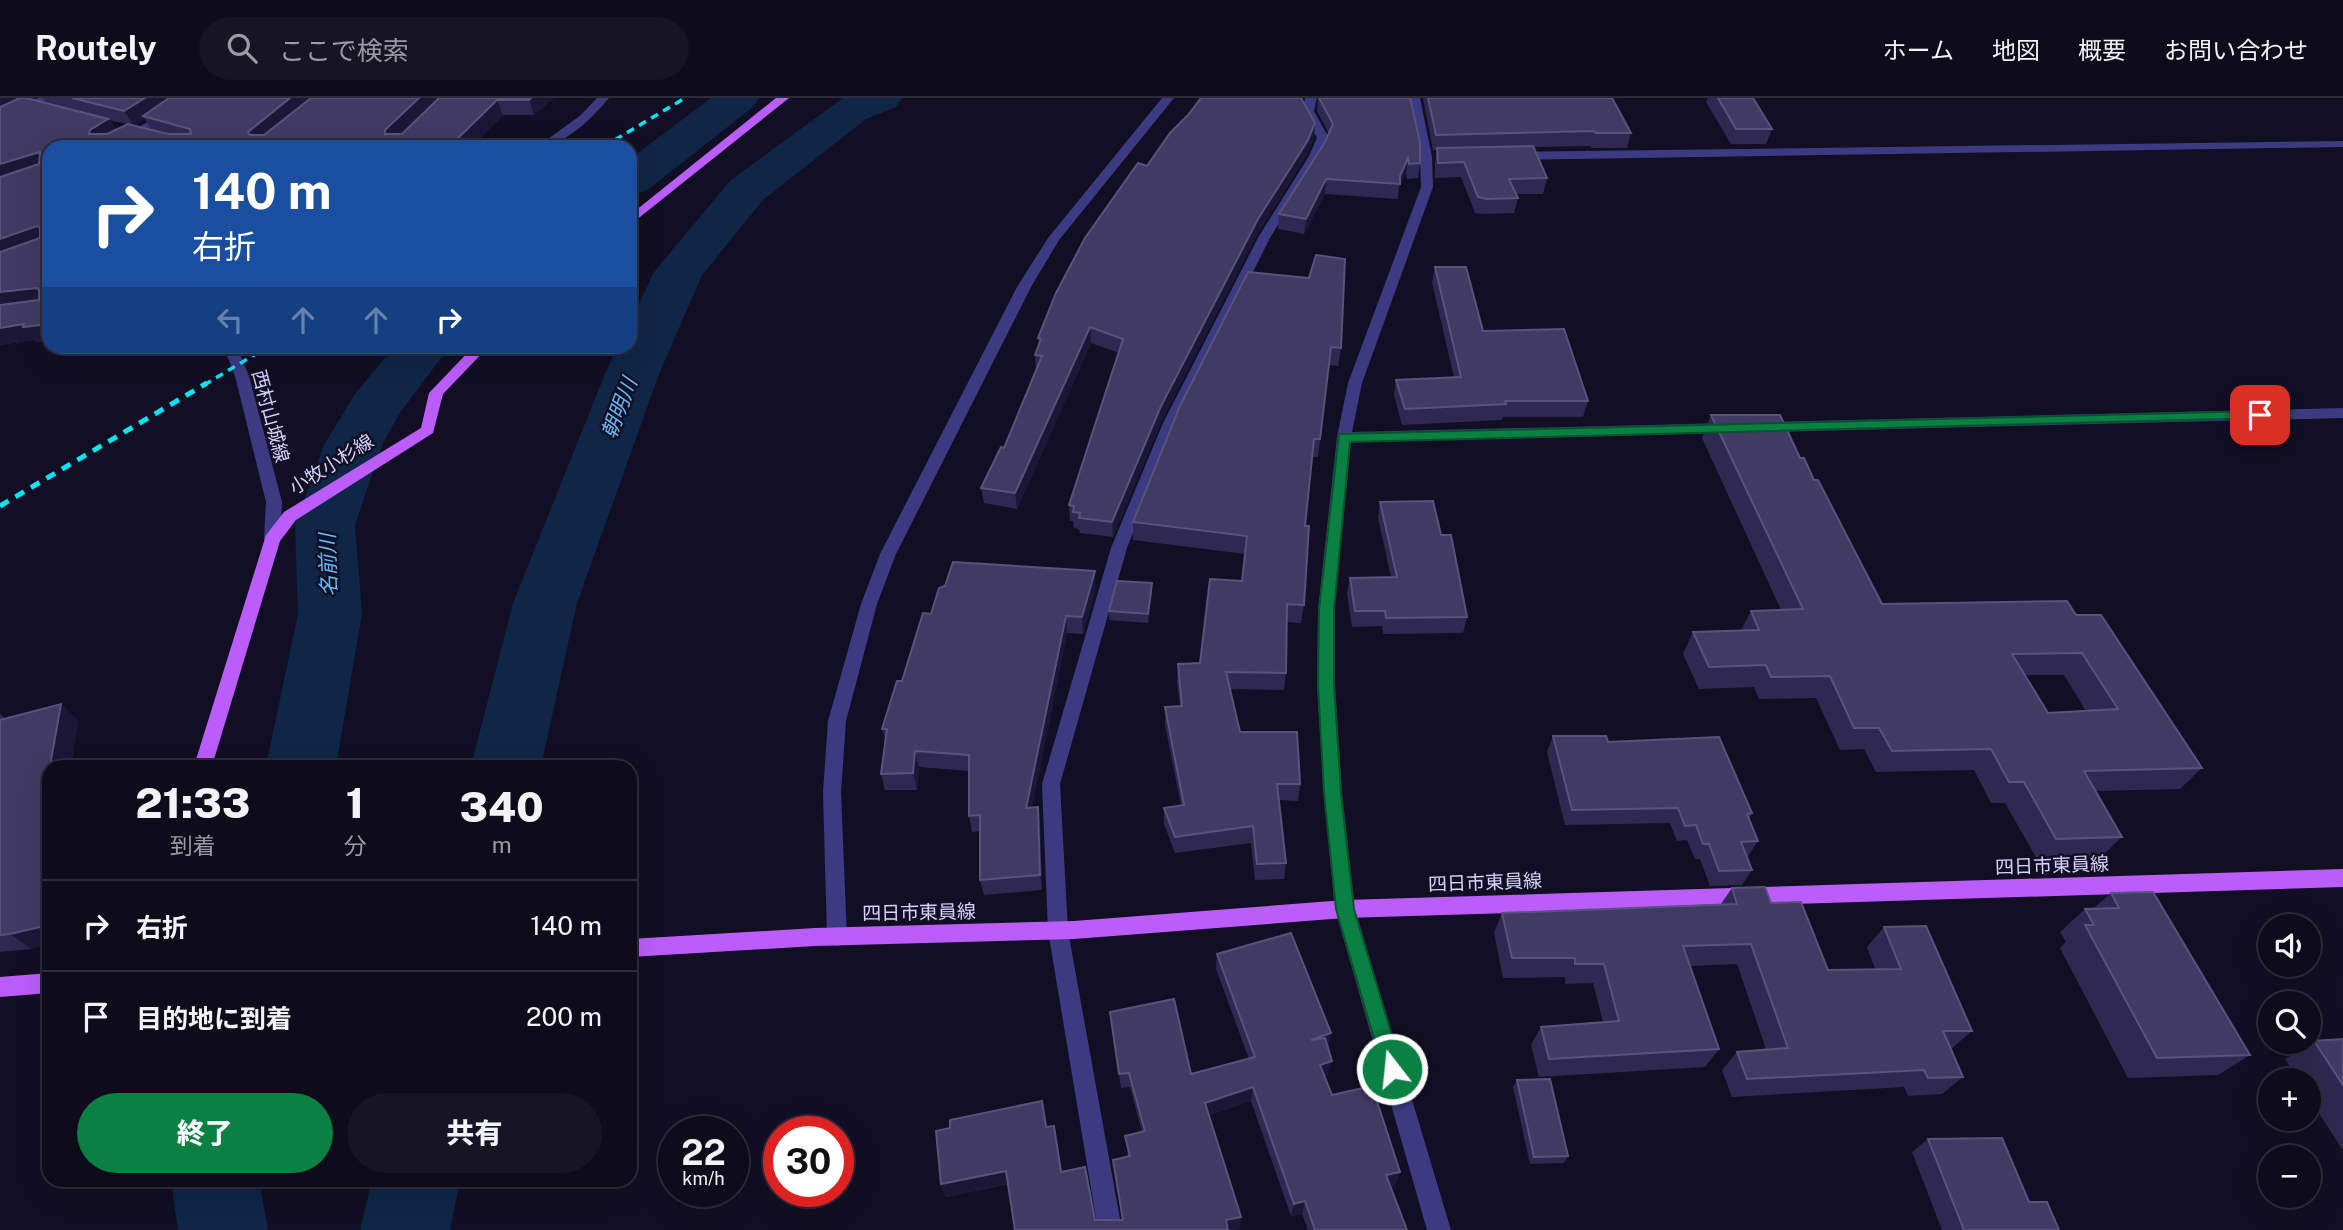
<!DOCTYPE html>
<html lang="ja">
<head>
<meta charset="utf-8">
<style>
  :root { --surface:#0e0b1b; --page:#171424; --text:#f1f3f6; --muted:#9b9ba3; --line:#2e2b3a; --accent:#0b8043 }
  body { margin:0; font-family:"Public Sans","Noto Sans JP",sans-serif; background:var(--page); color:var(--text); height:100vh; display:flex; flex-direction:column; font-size:26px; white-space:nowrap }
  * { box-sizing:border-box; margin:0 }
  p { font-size:23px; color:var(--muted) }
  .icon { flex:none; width:38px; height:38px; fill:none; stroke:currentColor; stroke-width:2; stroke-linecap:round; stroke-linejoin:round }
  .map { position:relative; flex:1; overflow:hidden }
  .side { position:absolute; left:42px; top:662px; width:595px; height:427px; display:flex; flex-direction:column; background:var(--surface); border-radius:21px; box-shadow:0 7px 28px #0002,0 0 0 2px var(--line) }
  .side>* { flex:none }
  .guide { position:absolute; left:42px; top:42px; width:595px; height:214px; border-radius:21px; box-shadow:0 7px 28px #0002,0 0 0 2px var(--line); background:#1a4fa0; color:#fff; overflow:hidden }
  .tools { position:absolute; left:2258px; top:816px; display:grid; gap:14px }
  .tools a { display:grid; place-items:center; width:63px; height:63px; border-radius:50%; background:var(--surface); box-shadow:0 7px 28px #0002,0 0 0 2px var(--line); font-size:35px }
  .speed { position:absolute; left:658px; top:1018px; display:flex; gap:14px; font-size:35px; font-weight:700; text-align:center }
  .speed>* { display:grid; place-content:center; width:91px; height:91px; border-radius:50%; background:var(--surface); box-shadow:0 7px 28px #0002,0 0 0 2px var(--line); line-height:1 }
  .speed small { font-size:18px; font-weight:400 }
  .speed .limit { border:10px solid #d22; background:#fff; color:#111 }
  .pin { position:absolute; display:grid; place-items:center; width:60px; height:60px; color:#fff; margin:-30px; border-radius:14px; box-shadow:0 4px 10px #0006 }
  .me { position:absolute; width:77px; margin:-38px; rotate:344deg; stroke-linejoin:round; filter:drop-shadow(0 0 5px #0008) }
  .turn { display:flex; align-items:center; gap:24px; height:147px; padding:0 35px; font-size:32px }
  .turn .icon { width:91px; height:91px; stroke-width:2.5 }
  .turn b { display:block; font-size:49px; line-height:60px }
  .lanes { display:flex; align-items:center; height:66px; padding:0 35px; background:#0003; justify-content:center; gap:35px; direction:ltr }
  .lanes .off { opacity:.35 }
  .eta { display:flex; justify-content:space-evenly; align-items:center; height:119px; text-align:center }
  .eta b { font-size:42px; font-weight:800; line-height:49px }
  .cta { display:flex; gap:14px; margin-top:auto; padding:14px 35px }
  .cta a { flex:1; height:80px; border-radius:42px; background:var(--accent); color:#fff; font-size:28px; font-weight:800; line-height:80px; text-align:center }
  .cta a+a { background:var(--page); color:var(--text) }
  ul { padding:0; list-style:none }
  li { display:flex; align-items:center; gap:21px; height:91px; padding:0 35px; border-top:2px solid var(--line) }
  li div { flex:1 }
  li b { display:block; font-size:26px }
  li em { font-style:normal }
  header { display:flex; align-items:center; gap:42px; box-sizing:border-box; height:98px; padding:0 35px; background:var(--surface); border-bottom:2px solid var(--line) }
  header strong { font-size:33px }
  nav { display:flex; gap:38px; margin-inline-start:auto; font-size:24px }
  .search { width:490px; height:63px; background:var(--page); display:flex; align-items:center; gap:18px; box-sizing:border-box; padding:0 24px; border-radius:38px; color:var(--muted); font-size:26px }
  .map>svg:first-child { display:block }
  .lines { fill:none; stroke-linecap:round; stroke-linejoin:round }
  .river { fill:#0f2647; fill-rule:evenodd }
  .minor { fill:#3c3b81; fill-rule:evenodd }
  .major { fill:#bb5dfa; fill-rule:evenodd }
  .rail-far1 { stroke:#07e5f5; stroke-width:3.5; stroke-dasharray:8 6; stroke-linecap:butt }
  .rail { stroke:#07e5f5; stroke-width:5; stroke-dasharray:10 8; stroke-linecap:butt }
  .wall { fill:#2f2951; fill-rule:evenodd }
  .shaded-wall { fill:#1c1737 }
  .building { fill:#413b64; stroke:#58537c; stroke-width:2; fill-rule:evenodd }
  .route { fill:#0b8043; stroke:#07532c; stroke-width:2 }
  .labels { text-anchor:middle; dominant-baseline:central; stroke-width:5; stroke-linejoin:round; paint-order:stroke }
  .street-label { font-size:19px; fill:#d6d3fe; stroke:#120f24 }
  .water-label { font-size:21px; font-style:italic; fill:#64bafa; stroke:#120f24 }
</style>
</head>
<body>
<header>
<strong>Routely</strong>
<div class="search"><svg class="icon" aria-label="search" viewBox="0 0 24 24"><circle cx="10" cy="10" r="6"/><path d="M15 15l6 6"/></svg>ここで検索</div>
<nav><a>ホーム</a><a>地図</a><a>概要</a><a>お問い合わせ</a></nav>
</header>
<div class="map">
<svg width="2343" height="1132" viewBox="0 0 2343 1132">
  <rect width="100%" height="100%" fill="#120f24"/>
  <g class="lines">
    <g class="river">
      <polygon points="711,0 759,0 753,9 646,93 630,97 630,61"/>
      <polygon points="843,0 902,0 896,9 866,21 763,102 702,177 659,276 577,505 541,668 471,668 513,505 605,276 618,248 630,248 630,224 654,174 731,82"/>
      <polygon points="395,248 450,248 399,316 382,347 355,427 362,516 336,668 266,668 298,516 295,427 324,347 355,296"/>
      <polygon points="171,1082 259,1082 268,1132 178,1132"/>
      <polygon points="372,1082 460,1082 450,1132 360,1132"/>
    </g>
    <g class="minor">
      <polygon points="38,0 53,0 0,26 0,19"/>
      <path d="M182,0h13c-20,20 -66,49 -94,49l45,-24z"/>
      <path d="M597,0h12c-17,20 -45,49 -72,49l44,-32z"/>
      <polygon points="1162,0 1174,0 1059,142 1031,189 896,456 877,506 846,623 841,694 847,839 844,846 837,848 830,846 827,839 823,694 828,623 861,506 880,456 1017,189 1048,140"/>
      <polygon points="1305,0 1317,0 1314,13 1329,40 1321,58 1271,138 1177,325 1127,450 1060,686 1068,833 1122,1132 1098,1132 1048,833 1042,686 1111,450 1163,325 1259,138 1309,58 1317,40 1302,13"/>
      <polygon points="1408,0 1420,0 1432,59 1433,89 1362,285 1352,334 1729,325 1736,330 1729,335 1351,344 1334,512 1335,587 1342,695 1355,811 1451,1132 1427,1132 1335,811 1324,695 1317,587 1318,512 1337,339 1348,285 1421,89 1420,59"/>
      <polygon points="2343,43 2343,49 1514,62 1508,58 1514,54"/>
      <polygon points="232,248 247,248 240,256 249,278 282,404 280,441 272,447 264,441 266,404 235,278 226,255"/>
      <polygon points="2343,310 2343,320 1764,334 1757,329 1764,324"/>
    </g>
    <g class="major">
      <polygon points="776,0 789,0 630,127 630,117"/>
      <polygon points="474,248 489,248 443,296 433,335 296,422 280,443 212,668 194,668 266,437 284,414 421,330 429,295"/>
      <polygon points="2343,771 2343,789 1345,820 1074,841 815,848 630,859 630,841 815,830 1074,823 1345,802"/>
      <polygon points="49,875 49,895 0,899 0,879"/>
    </g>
    <g class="rail-far1">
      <polyline points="603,49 685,0"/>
      <polyline points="204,287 269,248"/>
    </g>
    <polyline class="rail" points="0,408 207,285"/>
  </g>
  <g class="wall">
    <path d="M0,0h38l-4,2 13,3 -4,-5h511l-20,17h-31l-32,32h-422v194l-14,1 -1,-2 -34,5zM145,21l6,11 -17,-4zM109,22l18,4 -11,6z"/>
    <polygon points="1201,0 1303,0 1302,2 1315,25 1314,40 1307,57 1257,137 1161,324 1113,439 1080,435 1079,431 1074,430 1073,423 1070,423 1069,407 1119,255 1091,245 1017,411 984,405 981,390 1004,350 1036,272 1035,257 1039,247 1038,240 1147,68"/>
    <polygon points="1318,0 1410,0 1420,65 1418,80 1407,81 1406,75 1399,89 1398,101 1325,96 1304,136 1278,131 1279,116 1325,44 1329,36 1317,13"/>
    <polygon points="1423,0 1612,0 1631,35 1627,50 1592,50 1590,48 1534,49 1547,80 1543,96 1516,96 1518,100 1514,115 1484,116 1475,115 1461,79 1435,80 1435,65 1437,52 1433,52"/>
    <polygon points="1708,0 1753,0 1772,31 1766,46 1731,46 1706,4"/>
    <polygon points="1435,169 1483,233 1588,303 1583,319 1503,319 1502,322 1402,327 1394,297 1396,282 1454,279 1432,185"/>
    <polygon points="1309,180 1341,250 1338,268 1329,267 1318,359 1313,359 1305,428 1304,507 1301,525 1287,524 1286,575 1284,592 1230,591 1240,634 1300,686 1298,703 1279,702 1286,765 1284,781 1255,782 1251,745 1175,755 1164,726 1164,710 1181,707 1165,627 1165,609 1180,608 1177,584 1178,566 1200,565 1242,483 1245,456 1133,442 1133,424"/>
    <path d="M1711,317l89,43 14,22 68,124 194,11 126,153 -22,21 -85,2 27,46 -21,20 -64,2 -32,-56h-14l-17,-33 -98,2 -12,-23 -24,1 -24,-52 -57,1 -5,-12 -55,2 -16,-35 10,-22 48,-2 10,-19 30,-1 -79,-172zM2025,577h39l22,36 -38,2z"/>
    <polygon points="1380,404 1441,437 1467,519 1463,535 1383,536 1382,528 1352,529 1347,495 1350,480 1391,479 1378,420"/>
    <polygon points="1152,485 1152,494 1148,525 1109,522 1109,513"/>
    <polygon points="1096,491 1083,536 1067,535 1032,709 1038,709 1040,725 1042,792 984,797 980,782 980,733 972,734 969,718 969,673 919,669 917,692 885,692 881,676 886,643 882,631 902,583"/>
    <polygon points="0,616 5,620 78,622 71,668 49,668 31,851 0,854"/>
    <polygon points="1553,638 1608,644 1752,715 1749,721 1758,743 1748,758 1747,758 1752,772 1742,787 1710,788 1700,761 1695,761 1687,742 1677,743 1670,725 1565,727 1547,654"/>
    <polygon points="1732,790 1771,805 1828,872 1875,871 1867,849 1884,829 1972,933 1951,951 1963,979 1942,996 1908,998 1904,989 1732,999 1722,972 1737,954 1766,951 1737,866 1690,868 1719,951 1705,969 1539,979 1531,947 1541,929 1603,924 1593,885 1565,886 1565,879 1503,880 1494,835 1502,815 1721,806"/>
    <polygon points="2111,795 2250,957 2218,977 2128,980 2060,850 2066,844 2060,834 2085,811 2094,810"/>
    <polygon points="1217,856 1331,935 1328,950 1328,978 1325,979 1332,997 1400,1074 1395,1087 1390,1088 1407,1132 1308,1132 1302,1116 1291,1118 1251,1003 1209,1017 1241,1119 1239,1131 1234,1132 1015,1132 1008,1086 946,1099 941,1086 950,1030 1047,1029 1054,1028 1062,1074 1095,1122 1122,1122 1113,1062 1128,1059 1125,1038 1142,1034 1130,989 1121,990 1110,914 1191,976 1249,961 1216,871"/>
    <polygon points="2343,941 2343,1051 2342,1051 2308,998 2308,982 2298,982 2285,961 2314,943"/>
    <polygon points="1517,982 1568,1058 1564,1065 1530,1066 1513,989"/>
    <polygon points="1928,1041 2029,1104 2059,1132 1942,1132 1912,1054"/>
  </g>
  <g class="shaded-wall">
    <polygon points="0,0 38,0 0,18"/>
    <polygon points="145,0 177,0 143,18 145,21 134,28 124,13"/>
    <polygon points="290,0 316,0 256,49 248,34"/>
    <polygon points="419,0 441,0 392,49 385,36 385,32"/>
    <polygon points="531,0 554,0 534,17 529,2"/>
    <polygon points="497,2 503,17 471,49 449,49"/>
    <polygon points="108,21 118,36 89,36 90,32"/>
    <polygon points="1315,25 1314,40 1307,57 1257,137 1161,324 1113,439 1112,424 1161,308 1258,121"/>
    <polygon points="40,54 49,67 0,85 0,66"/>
    <polygon points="1408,60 1406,75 1399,89 1400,78"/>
    <polygon points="1326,81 1325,96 1304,136 1306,121"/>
    <polygon points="37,128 48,144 0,160 0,141"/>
    <polygon points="37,190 49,205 0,211 0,194"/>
    <polygon points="24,226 49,226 49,243 35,244 34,242 0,247 0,230"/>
    <polygon points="1090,229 1091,245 1017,411 1015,395"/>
    <polygon points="1095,473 1096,491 1083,536 1082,519"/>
    <polygon points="1152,485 1152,494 1148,525 1148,516"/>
    <polygon points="1066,518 1067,535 1029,725 1026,710"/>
    <polygon points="61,606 78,622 71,668 50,668"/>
    <polygon points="915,653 919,669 917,692 913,675"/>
    <polygon points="49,674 49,719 42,713"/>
    <polygon points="1038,709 1040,725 1042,792 1040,777"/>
    <polygon points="49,827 49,846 31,851 10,836"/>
    <polygon points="1331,935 1328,950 1308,957 1311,942"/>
    <polygon points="1332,963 1328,978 1317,981 1320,967"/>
    <polygon points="1253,989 1251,1003 1205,1018 1205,1005"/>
    <polygon points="1006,1073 1010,1085 946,1099 941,1086"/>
    <polygon points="1400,1074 1395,1087 1381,1090 1386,1077"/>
    <polygon points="1305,1103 1302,1116 1291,1118 1294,1106"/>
    <polygon points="1241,1119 1239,1131 1225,1132 1226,1122"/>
  </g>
  <g class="building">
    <polygon points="20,0 26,0 108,21 90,32 89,36 107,36 128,26 168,36 191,36 190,31 143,18 169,0 290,0 248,34 250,37 264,37 311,0 419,0 385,32 385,36 402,36 439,0 531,0 529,2 497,2 449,49 49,49 49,226 23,229 24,226 0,230 0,207 39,202 39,192 37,190 0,194 0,154 40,140 40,130 37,128 0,141 0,79 39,66 40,54 0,66 0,9"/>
    <polygon points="72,0 145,0 124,13"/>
    <polygon points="1201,0 1301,0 1315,25 1308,42 1258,121 1161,308 1112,424 1079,420 1080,415 1073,414 1074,408 1069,407 1123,241 1090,229 1015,395 981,390 1001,349 1004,350 1042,258 1035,257 1041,241 1038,240 1056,195 1085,140 1138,65 1147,68 1170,35 1188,17"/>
    <polygon points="1319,0 1410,0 1420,44 1420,65 1409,66 1408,60 1400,78 1400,86 1326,81 1306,121 1279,116 1325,44 1333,26"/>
    <polygon points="1428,0 1612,0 1631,35 1596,35 1594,33 1436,37"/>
    <polygon points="1718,0 1753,0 1772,31 1736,31"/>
    <polygon points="1533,48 1547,80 1509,81 1518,100 1487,101 1478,99 1464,64 1438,65 1437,50"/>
    <polygon points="1316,157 1345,161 1341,250 1331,249 1320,341 1314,341 1305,428 1309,428 1304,507 1287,506 1286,575 1226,574 1240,634 1297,634 1300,686 1277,686 1286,765 1257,766 1253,728 1175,739 1164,710 1184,707 1165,609 1182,608 1178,566 1200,565 1210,481 1242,483 1247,438 1133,424 1180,308 1248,174 1309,180"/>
    <polygon points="1435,169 1466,169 1483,233 1564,231 1588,303 1505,303 1506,306 1405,311 1396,282 1461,279"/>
    <path d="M1711,317h69l20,43h4l10,22h4l64,124 185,-3 9,14h25l101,153 -118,3 38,66 -66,2 -32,-57h-15l-18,-33 -99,2 -13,-23h-25l-24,-52 -59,1 -5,-12 -57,2 -16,-35 66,-2 -8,-19 52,-2zM2082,555l36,56 -70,4 -36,-59z"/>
    <polygon points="1433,403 1441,437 1451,437 1467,519 1386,520 1385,513 1355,513 1350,480 1397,479 1380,404"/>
    <polygon points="953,464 1095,473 1082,519 1066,518 1026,710 1038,709 1040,777 980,782 980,717 969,718 969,657 915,653 913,675 881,676 887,631 882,631 897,583 902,583 923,515 931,516 939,490 945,488"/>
    <polygon points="1117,483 1152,485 1148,516 1109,513"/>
    <polygon points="61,606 50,668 49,668 42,713 49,711 49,827 10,836 0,837 0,622"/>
    <polygon points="1553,638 1606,638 1608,644 1719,639 1752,715 1747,716 1758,743 1741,744 1752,772 1719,773 1709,746 1703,746 1696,727 1685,728 1678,710 1572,712"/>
    <polygon points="1765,789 1771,805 1801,804 1828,872 1901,871 1884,829 1926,828 1972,933 1943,933 1963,979 1928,980 1924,972 1747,981 1737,954 1788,950 1751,846 1683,848 1719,951 1549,961 1541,929 1619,923 1604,866 1575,866 1575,860 1512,860 1502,815 1737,806 1732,790"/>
    <polygon points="2153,794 2250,957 2157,960 2085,827 2094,827 2085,811 2119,810 2111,795"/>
    <polygon points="1291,835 1331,935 1311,942 1325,940 1332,963 1320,967 1332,997 1372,988 1400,1074 1386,1077 1407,1132 1315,1132 1305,1103 1294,1106 1253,989 1205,1005 1241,1119 1226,1122 1228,1132 1015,1132 1006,1073 941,1086 936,1033 950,1030 950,1022 1042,1003 1046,1029 1054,1028 1061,1074 1085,1069 1095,1122 1123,1122 1113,1062 1130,1058 1125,1038 1145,1033 1129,975 1119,976 1110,914 1174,901 1191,976 1255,959 1217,856"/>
    <polygon points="2343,941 2343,987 2314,943"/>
    <polygon points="1550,981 1568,1058 1534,1059 1517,982"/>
    <polygon points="2002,1040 2029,1104 2047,1104 2059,1132 1964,1132 1928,1041"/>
  </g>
  <polygon class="route" points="2260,313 2264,314 2264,320 1350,344 1334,512 1334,587 1341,695 1354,811 1402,971 1399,978 1392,981 1385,978 1336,811 1324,695 1318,587 1319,512 1339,336"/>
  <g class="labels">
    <g class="street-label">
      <text transform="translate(271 318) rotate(75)">西村山城線</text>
      <text transform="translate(331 366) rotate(-32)">小牧小杉線</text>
      <text transform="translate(2052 767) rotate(-2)">四日市東員線</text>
      <text transform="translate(1485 784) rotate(-2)">四日市東員線</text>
      <text transform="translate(919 814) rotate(-1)">四日市東員線</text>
    </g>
    <g class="water-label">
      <text transform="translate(619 310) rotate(-69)">朝明川</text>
      <text transform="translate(328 467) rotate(-92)">名前川</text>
    </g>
  </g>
</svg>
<div class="tools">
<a><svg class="icon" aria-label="sound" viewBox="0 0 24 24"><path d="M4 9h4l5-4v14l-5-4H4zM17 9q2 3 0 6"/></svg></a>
<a><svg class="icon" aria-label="search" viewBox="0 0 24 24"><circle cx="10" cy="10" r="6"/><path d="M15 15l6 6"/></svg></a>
<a>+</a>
<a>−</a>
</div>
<div class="speed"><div>22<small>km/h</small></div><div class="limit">30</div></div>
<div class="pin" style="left:2260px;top:317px;background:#d93025"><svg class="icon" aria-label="arrive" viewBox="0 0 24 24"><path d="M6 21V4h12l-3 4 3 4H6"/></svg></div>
<svg class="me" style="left:1392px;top:971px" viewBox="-20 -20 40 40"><circle r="17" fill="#0b8043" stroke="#fff" stroke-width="3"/><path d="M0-11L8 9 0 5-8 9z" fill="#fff"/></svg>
<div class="guide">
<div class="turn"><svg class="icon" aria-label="right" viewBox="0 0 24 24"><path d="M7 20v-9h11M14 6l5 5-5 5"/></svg><div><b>140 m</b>右折</div></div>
<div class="lanes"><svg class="icon off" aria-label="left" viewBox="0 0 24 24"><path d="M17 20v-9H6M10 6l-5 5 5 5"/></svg><svg class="icon off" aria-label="ahead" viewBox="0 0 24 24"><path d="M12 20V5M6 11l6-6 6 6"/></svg><svg class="icon off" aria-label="ahead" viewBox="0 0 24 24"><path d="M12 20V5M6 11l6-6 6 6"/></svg><svg class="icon" aria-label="right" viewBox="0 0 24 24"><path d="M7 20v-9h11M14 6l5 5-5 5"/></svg></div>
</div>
<section class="side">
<div class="eta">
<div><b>21:33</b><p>到着</p></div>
<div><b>1</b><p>分</p></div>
<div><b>340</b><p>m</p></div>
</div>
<ul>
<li><svg class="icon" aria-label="right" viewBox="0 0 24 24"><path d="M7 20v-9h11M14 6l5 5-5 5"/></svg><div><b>右折</b></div><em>140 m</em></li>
<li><svg class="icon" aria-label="arrive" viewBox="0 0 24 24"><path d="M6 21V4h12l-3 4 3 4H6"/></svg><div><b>目的地に到着</b></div><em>200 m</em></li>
</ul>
<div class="cta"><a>終了</a><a>共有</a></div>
</section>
</div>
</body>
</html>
